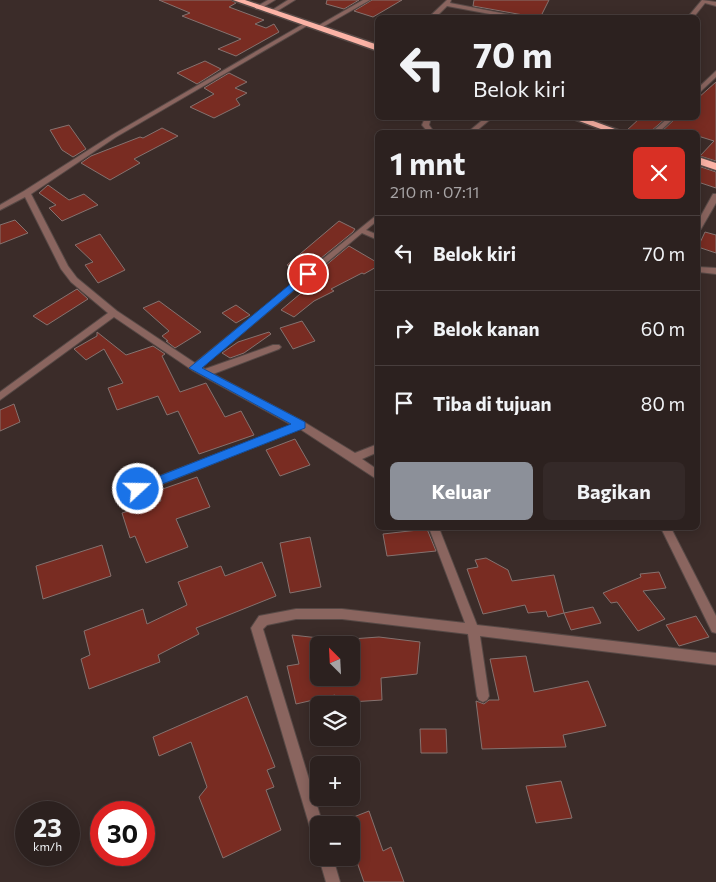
<!DOCTYPE html>
<html lang="id">
<head>
<meta charset="utf-8">
<style>
  :root { --surface:#2c211f; --page:#342928; --text:#f1f3f6; --muted:#a6a3a4; --line:#483e3d; --accent:#8c9099 }
  body { margin:0; font-family:Commissioner,sans-serif; background:var(--page); color:var(--text); height:100vh; display:flex; flex-direction:column; font-size:19px; white-space:nowrap }
  * { box-sizing:border-box; margin:0 }
  p { font-size:16px; color:var(--muted) }
  .icon { flex:none; width:28px; height:28px; fill:none; stroke:currentColor; stroke-width:2; stroke-linecap:round; stroke-linejoin:round }
  .map { position:relative; flex:1; overflow:hidden }
  .drawer { position:absolute; left:375px; top:130px; width:325px; height:400px; display:flex; flex-direction:column; background:var(--surface); border-radius:8px; box-shadow:0 2px 12px #0003,0 0 0 1px var(--line) }
  .drawer>* { flex:none }
  .hud { position:absolute; left:375px; top:15px; width:325px; height:105px; border-radius:8px; box-shadow:0 2px 12px #0003,0 0 0 1px var(--line); background:#2c211f; color:var(--text); overflow:hidden }
  .needle { width:32px; rotate:336deg }
  .controls { position:absolute; left:310px; top:636px; display:grid; gap:10px }
  .controls a { display:grid; place-items:center; width:50px; height:50px; border-radius:8px; background:var(--surface); box-shadow:0 2px 12px #0003,0 0 0 1px var(--line); font-size:25px }
  .speed { position:absolute; left:15px; top:801px; display:flex; gap:10px; font-size:25px; font-weight:700; text-align:center }
  .speed>* { display:grid; place-content:center; width:65px; height:65px; border-radius:50%; background:var(--surface); box-shadow:0 2px 12px #0003,0 0 0 1px var(--line); line-height:1 }
  .speed small { font-size:12px; font-weight:400 }
  .speed .limit { border:8px solid #d22; background:#fff; color:#111 }
  .pin { position:absolute; display:grid; place-items:center; width:42px; height:42px; color:#fff; margin:-21px; border:2px solid #fff; border-radius:50%; box-shadow:0 1px 5px #0007 }
  .me { position:absolute; width:55px; margin:-28px; rotate:69deg; stroke-linejoin:round; filter:drop-shadow(0 0 4px #0008) }
  .turn { display:flex; align-items:center; gap:18px; height:105px; padding:0 15px; font-size:22px }
  .turn .icon { width:65px; height:65px; stroke-width:2.5 }
  .turn b { display:block; font-size:35px; line-height:42px }
  .round { display:grid; place-items:center; flex:none; width:52px; height:52px; border-radius:8px; background:var(--page) }
  .headline { display:flex; align-items:center; justify-content:space-between; height:85px; padding:0 15px }
  h1 { font-size:30px; font-weight:700; line-height:38px }
  .primary-button { display:flex; gap:10px; margin-top:auto; padding:10px 15px }
  .primary-button a { flex:1; height:58px; border-radius:8px; background:var(--accent); color:#fff; font-size:20px; font-weight:700; line-height:58px; text-align:center }
  .primary-button a+a { background:var(--page); color:var(--text) }
  ul { padding:0; list-style:none }
  li { display:flex; align-items:center; gap:15px; height:75px; padding:0 15px; border-top:1px solid var(--line) }
  li div { flex:1 }
  li b { display:block; font-size:19px }
  li em { font-style:normal }
  .map>svg:first-child { display:block }
  .building { fill:#792c22; stroke:#85726f }
  .lines { fill:none; stroke-linecap:round; stroke-linejoin:round }
  .street-casing { stroke:#574946; stroke-width:2 }
  .highway-casing { stroke:#574946; stroke-width:3 }
  .street { fill:#8a655f; fill-rule:evenodd }
  .highway { fill:#fcb3a6; fill-rule:evenodd }
  .route { fill:#1a73e8; stroke:#114b97 }
</style>
</head>
<body>
<div class="map">
<svg width="716" height="882" viewBox="0 0 716 882">
  <rect width="100%" height="100%" fill="#3b2c29"/>
  <g class="building">
    <polygon points="159,0 231,0 236,3 229,7 264,20 255,24 266,28 274,24 279,32 236,56 218,49 241,39 182,16 190,13"/>
    <polygon points="327,0 359,0 344,9 326,4"/>
    <polygon points="372,0 402,0 373,17 354,11"/>
    <polygon points="474,0 549,0 540,18 473,6"/>
    <polygon points="205,61 221,69 197,84 177,73"/>
    <polygon points="229,73 247,82 235,88 247,93 236,99 240,105 214,118 190,107 214,94 204,88"/>
    <polygon points="716,82 716,161 700,156 714,141 698,136 698,132 661,132 676,118 698,118 698,98"/>
    <polygon points="640,118 666,118 650,132 625,132"/>
    <polygon points="69,125 86,149 73,157 62,150 50,130"/>
    <polygon points="162,128 178,136 134,159 140,163 110,180 81,163 91,156 140,137 143,138"/>
    <polygon points="698,166 716,172 716,188 698,182"/>
    <polygon points="48,185 69,200 84,194 98,205 62,221 49,208 56,205 39,193"/>
    <polygon points="15,220 28,233 0,244 0,225"/>
    <polygon points="339,221 355,229 353,232 304,272 287,265"/>
    <polygon points="705,232 716,235 716,253 698,247"/>
    <polygon points="100,234 125,270 98,283 85,265 93,262 75,245"/>
    <polygon points="349,246 378,263 378,266 364,274 362,273 331,289 334,291 314,301 294,317 281,310 306,289 303,287 319,279 313,276"/>
    <polygon points="77,289 88,299 47,325 33,316"/>
    <polygon points="159,301 201,332 175,348 166,341 168,341 162,336 169,331 143,308"/>
    <polygon points="236,305 250,315 236,323 222,313"/>
    <polygon points="302,321 315,341 293,349 280,328"/>
    <polygon points="97,332 126,355 153,346 165,354 162,356 180,392 206,383 225,417 241,411 254,435 199,454 178,411 167,415 158,396 117,410 108,388 123,383 104,349 86,360 74,349 97,336"/>
    <polygon points="269,332 271,334 244,353 230,358 222,353 238,342"/>
    <polygon points="14,404 20,422 0,431 0,410"/>
    <polygon points="295,439 310,465 280,476 266,450"/>
    <polygon points="197,477 210,507 176,519 188,547 146,563 135,536 130,538 122,513 161,501 157,491"/>
    <polygon points="427,529 436,551 387,556 383,534"/>
    <polygon points="310,537 321,587 290,593 280,543"/>
    <polygon points="102,545 111,576 43,599 36,566"/>
    <polygon points="486,558 508,570 512,581 554,575 564,613 548,617 546,611 528,613 525,605 483,614 467,569 478,567 475,560"/>
    <polygon points="262,562 276,596 196,628 199,634 158,655 160,662 89,689 81,659 90,655 84,631 143,609 147,624 187,605 178,582 221,566 225,576"/>
    <polygon points="659,572 666,588 643,591 665,619 638,631 617,602 611,603 603,593 641,577 640,574"/>
    <polygon points="593,607 601,623 571,630 564,613"/>
    <polygon points="696,616 709,637 679,646 666,625"/>
    <polygon points="292,635 319,638 319,678 351,678 351,639 379,637 420,642 417,674 381,678 382,700 335,703 335,695 296,704 287,666 299,664"/>
    <polygon points="526,656 534,692 588,681 606,726 563,735 566,747 482,749 476,701 484,704 489,700 499,700 490,659"/>
    <polygon points="247,696 275,767 267,770 274,787 266,790 281,830 223,858 199,797 207,787 191,742 159,756 153,737"/>
    <polygon points="420,729 446,729 447,753 421,753"/>
    <polygon points="561,781 572,818 536,823 526,786"/>
    <polygon points="369,811 383,851 391,847 404,882 364,882 351,845 351,818"/>
  </g>
  <g class="lines">
    <defs>
      <g id="street">
        <polygon points="268,0 275,0 260,9 256,9 256,7"/>
        <polygon points="288,0 295,0 274,13 269,12"/>
        <polygon points="363,0 370,0 321,28 316,27"/>
        <polygon points="447,0 451,0 450,3 526,18 511,18 447,6 435,18 428,18"/>
        <polygon points="702,0 716,2 716,6 705,3 693,18 687,18"/>
        <polygon points="305,23 310,24 116,137 31,194 68,266 77,278 117,311 195,363 378,214 378,220 366,230 378,235 378,240 362,233 202,367 205,369 273,345 279,345 281,347 279,349 213,374 304,422 355,453 378,444 378,452 362,459 378,470 378,480 300,429 142,492 134,492 133,489 134,486 292,425 192,370 114,317 0,400 0,392 108,313 71,282 61,269 25,197 0,210 0,205 24,191 112,135"/>
        <polygon points="716,71 716,77 700,92 698,93 698,88"/>
        <polygon points="425,118 431,118 429,125 434,132 428,132 422,125"/>
        <polygon points="485,118 492,118 475,132 468,132"/>
        <polygon points="668,118 674,118 659,132 652,132"/>
        <polygon points="713,194 716,194 716,203 701,229 698,229 698,221"/>
        <polygon points="698,267 716,268 716,274 698,272"/>
        <polygon points="429,528 439,528 477,625 716,653 716,665 480,636 489,696 487,700 483,702 479,700 477,696 468,634 342,619 296,619 267,625 263,629 323,825 319,825 319,841 314,839 312,834 251,628 259,616 296,609 342,609 465,623"/>
        <polygon points="661,528 671,528 716,616 716,633 712,632"/>
        <polygon points="319,858 333,858 340,882 326,882"/>
      </g>
      <g id="highway">
        <polygon points="233,0 245,0 378,45 378,51"/>
        <polygon points="571,118 585,118 623,132 609,132"/>
        <polygon points="698,157 716,163 716,170 698,164"/>
      </g>
    </defs>
    <use href="#street" class="street-casing"/>
    <use href="#highway" class="highway-casing"/>
    <use href="#street" class="street"/>
    <use href="#highway" class="highway"/>
  </g>
  <polygon class="route" points="305,272 313,274 202,368 305,422 305,428 142,492 134,492 134,486 291,424 189,368"/>
</svg>
<div class="controls">
<a><svg class="needle" viewBox="-14 -14 28 28"><path d="M0-13l5 13h-10z" fill="#e53935"/><path d="M0 13l5-13h-10z" fill="#a6a3a4"/></svg></a>
<a><svg class="icon" aria-label="layers" viewBox="0 0 24 24"><path d="M12 4l9 5-9 5-9-5zM3 14l9 5 9-5"/></svg></a>
<a>+</a>
<a>−</a>
</div>
<div class="speed"><div>23<small>km/h</small></div><div class="limit">30</div></div>
<div class="pin" style="left:308px;top:274px;background:#d93025"><svg class="icon" aria-label="arrive" viewBox="0 0 24 24"><path d="M6 21V4h12l-3 4 3 4H6"/></svg></div>
<svg class="me" style="left:138px;top:489px" viewBox="-20 -20 40 40"><circle r="17" fill="#1a73e8" stroke="#fff" stroke-width="3"/><path d="M0-11L8 9 0 5-8 9z" fill="#fff"/></svg>
<div class="hud">
<div class="turn"><svg class="icon" aria-label="left" viewBox="0 0 24 24"><path d="M17 20v-9H6M10 6l-5 5 5 5"/></svg><div><b>70 m</b>Belok kiri</div></div>
</div>
<section class="drawer">
<div class="headline"><div><h1>1 mnt</h1><p>210 m · 07:11</p></div><a class="round" style="background:#d93025;color:#fff"><svg class="icon" aria-label="close" viewBox="0 0 24 24"><path d="M6 6l12 12M18 6L6 18"/></svg></a></div>
<ul>
<li><svg class="icon" aria-label="left" viewBox="0 0 24 24"><path d="M17 20v-9H6M10 6l-5 5 5 5"/></svg><div><b>Belok kiri</b></div><em>70 m</em></li>
<li><svg class="icon" aria-label="right" viewBox="0 0 24 24"><path d="M7 20v-9h11M14 6l5 5-5 5"/></svg><div><b>Belok kanan</b></div><em>60 m</em></li>
<li><svg class="icon" aria-label="arrive" viewBox="0 0 24 24"><path d="M6 21V4h12l-3 4 3 4H6"/></svg><div><b>Tiba di tujuan</b></div><em>80 m</em></li>
</ul>
<div class="primary-button"><a>Keluar</a><a>Bagikan</a></div>
</section>
</div>
</body>
</html>
